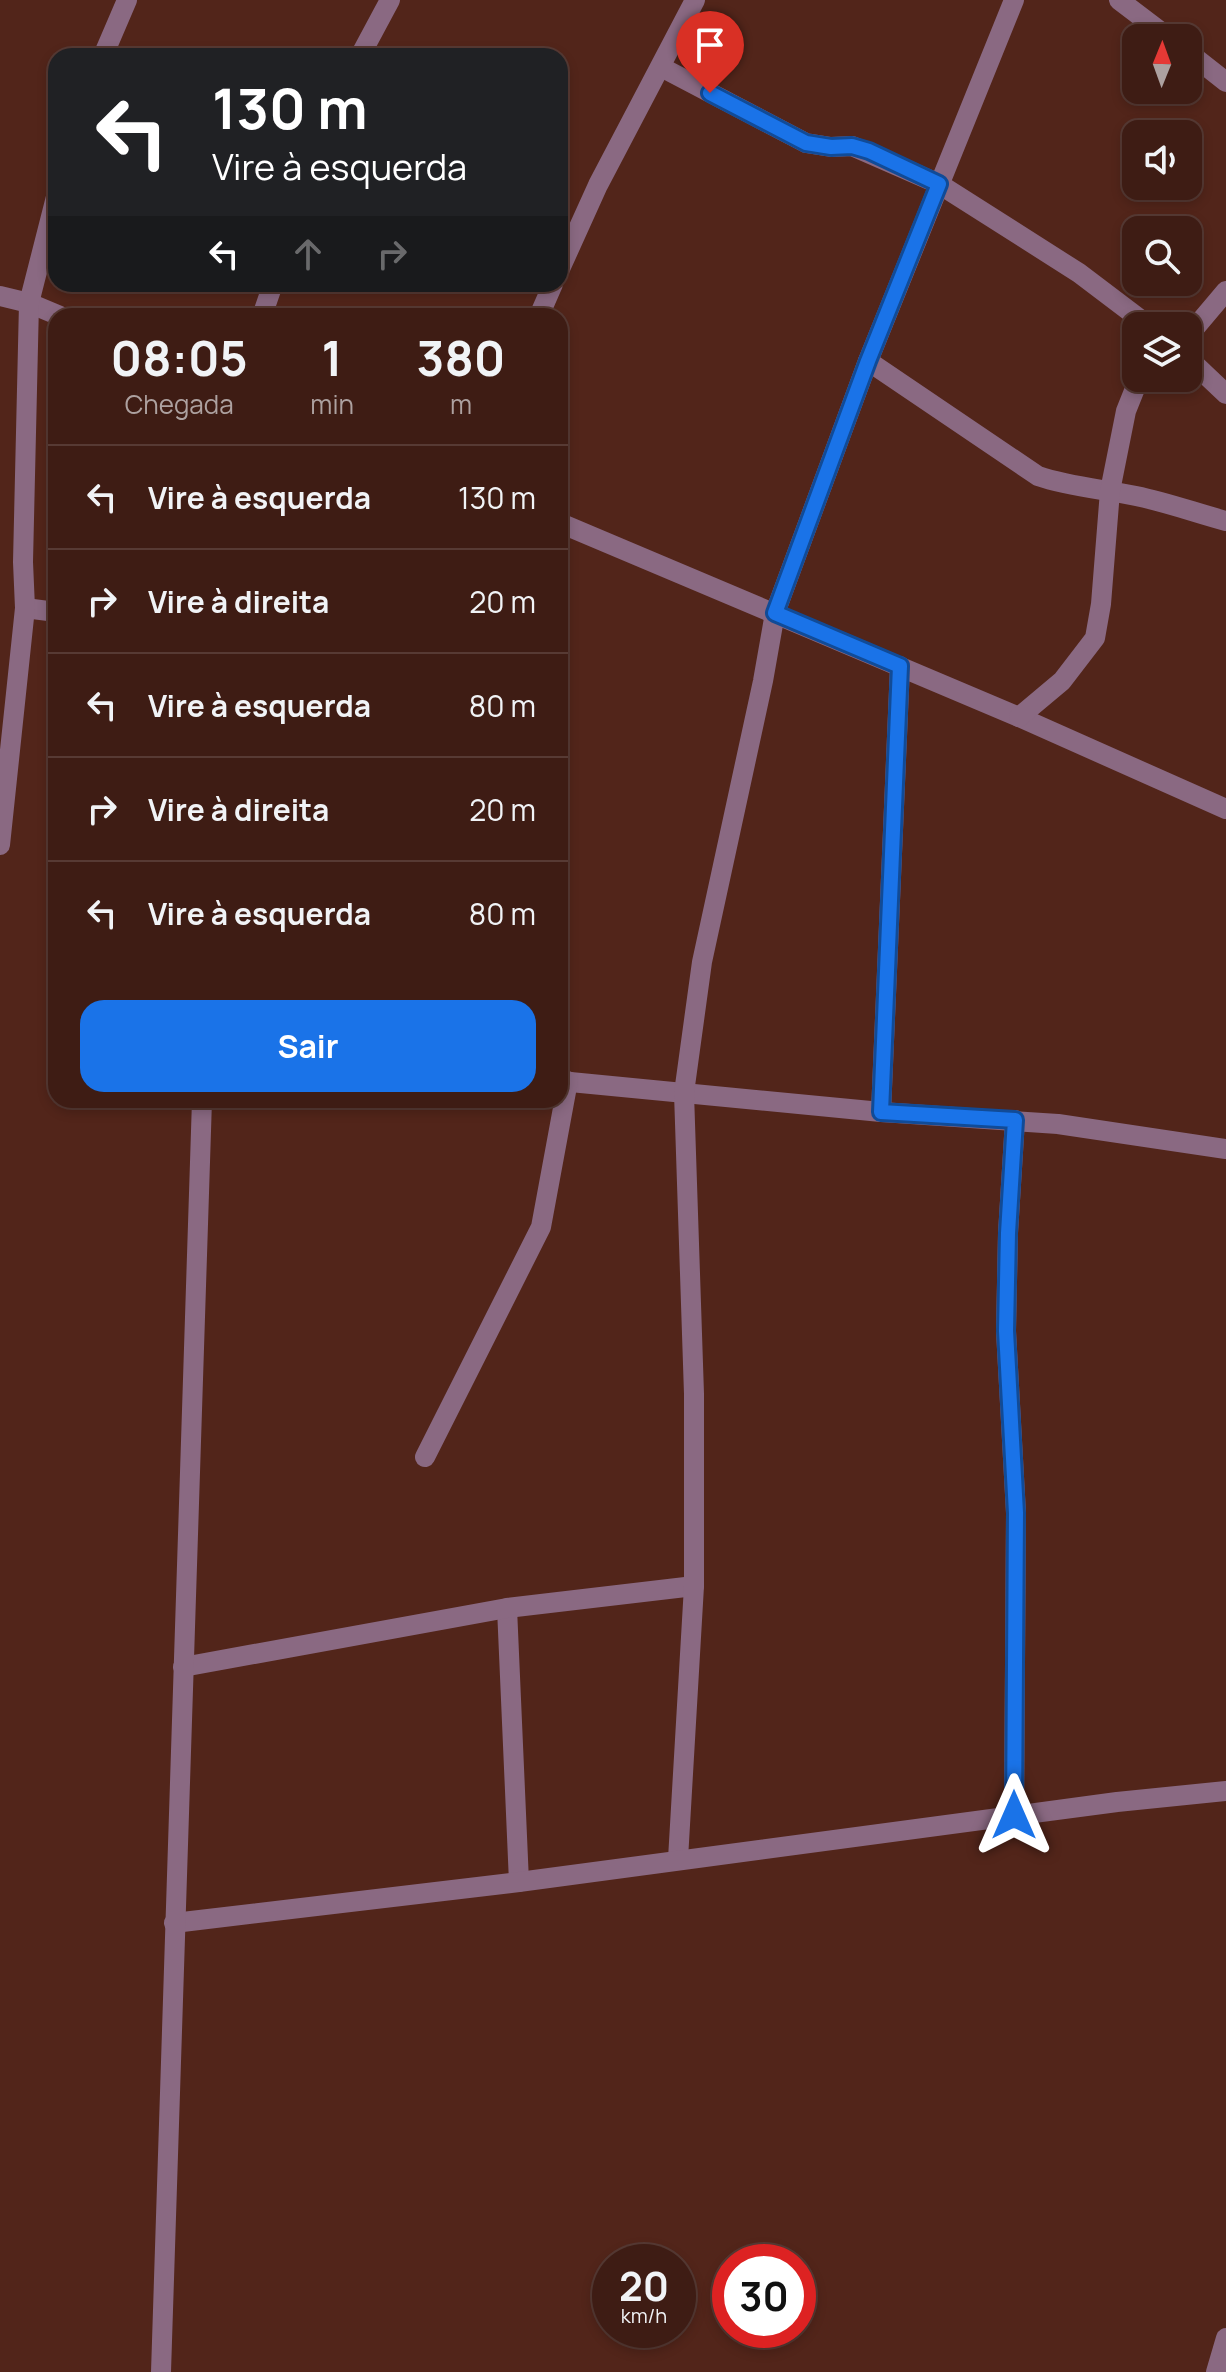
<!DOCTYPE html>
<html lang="pt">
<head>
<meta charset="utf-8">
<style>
  :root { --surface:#3e1c14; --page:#492922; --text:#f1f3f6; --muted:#ada1a0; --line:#573a34; --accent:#1a73e8 }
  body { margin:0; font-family:Manrope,sans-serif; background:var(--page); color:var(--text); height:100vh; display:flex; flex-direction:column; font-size:30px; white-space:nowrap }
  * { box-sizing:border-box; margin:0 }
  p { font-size:26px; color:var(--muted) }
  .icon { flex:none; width:44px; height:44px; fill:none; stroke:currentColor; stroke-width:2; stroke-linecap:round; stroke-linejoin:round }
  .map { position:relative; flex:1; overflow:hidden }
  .details { position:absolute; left:48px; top:308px; width:520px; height:800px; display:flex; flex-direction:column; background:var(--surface); border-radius:24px; box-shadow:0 4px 12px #0003,0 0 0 2px var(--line) }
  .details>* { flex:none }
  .top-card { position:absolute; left:48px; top:48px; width:520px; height:244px; border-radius:24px; box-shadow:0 4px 12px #0003,0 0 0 2px var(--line); background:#202124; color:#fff; overflow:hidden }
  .needle { width:52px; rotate:1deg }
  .buttons { position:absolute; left:1122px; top:24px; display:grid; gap:16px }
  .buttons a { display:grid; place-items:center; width:80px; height:80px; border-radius:16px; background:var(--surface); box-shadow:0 4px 12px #0003,0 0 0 2px var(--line); font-size:40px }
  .speed { position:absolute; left:592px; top:2244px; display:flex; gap:16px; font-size:40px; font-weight:700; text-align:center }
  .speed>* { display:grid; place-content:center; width:104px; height:104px; border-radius:50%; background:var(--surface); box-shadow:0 4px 12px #0003,0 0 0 2px var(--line); line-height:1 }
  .speed small { font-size:20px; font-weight:400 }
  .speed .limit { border:12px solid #d22; background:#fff; color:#111 }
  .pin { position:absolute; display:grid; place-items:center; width:68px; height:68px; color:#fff; margin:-82px -34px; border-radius:50% 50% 50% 0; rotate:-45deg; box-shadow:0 0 8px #0007 }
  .pin .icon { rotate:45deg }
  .me { position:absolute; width:88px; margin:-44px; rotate:0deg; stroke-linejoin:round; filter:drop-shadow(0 0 6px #0008) }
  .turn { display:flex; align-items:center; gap:28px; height:168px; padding:0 32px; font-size:36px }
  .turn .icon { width:104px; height:104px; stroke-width:2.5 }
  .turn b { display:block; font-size:56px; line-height:68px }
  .lanes { display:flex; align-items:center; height:76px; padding:0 32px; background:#0003; justify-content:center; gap:40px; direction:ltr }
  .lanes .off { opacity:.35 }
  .eta { display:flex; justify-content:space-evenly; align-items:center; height:136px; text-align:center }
  .eta b { font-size:48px; font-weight:700; line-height:56px }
  .cta { display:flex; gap:16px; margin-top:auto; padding:16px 32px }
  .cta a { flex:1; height:92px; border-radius:24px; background:var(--accent); color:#fff; font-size:32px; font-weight:700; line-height:92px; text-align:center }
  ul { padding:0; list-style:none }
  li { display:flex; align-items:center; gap:24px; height:104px; padding:0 32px; border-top:2px solid var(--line) }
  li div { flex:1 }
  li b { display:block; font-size:30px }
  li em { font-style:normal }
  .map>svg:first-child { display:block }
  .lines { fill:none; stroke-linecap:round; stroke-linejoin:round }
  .minor { stroke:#8a6982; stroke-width:20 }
  .route-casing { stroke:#114b97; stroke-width:20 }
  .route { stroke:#1a73e8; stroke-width:14 }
</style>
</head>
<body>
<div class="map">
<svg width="1226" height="2372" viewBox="0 0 1226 2372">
  <rect width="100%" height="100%" fill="#52251a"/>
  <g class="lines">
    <g class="minor">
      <polyline points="1119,0 1169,38"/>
      <polyline points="1188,52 1226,82"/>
      <polyline points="103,56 127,0"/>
      <polyline points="360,56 390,0"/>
      <polyline points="661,67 806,143 831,147 852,146 939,184 1079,273 1149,326"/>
      <polyline points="560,269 598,185 695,0"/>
      <polyline points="0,296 29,303 60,316"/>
      <polyline points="262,316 273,284"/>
      <polyline points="539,316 553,284"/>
      <polyline points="1188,336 1226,291"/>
      <polyline points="1188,358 1226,394"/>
      <path d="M868,361l170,115c32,11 65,13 98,20 30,6 60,17 90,25"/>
      <polyline points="560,523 1019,717 1226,809"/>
      <polyline points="25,608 56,612"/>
      <polyline points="1019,717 1062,681 1095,638 1101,604 1110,491 1126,411 1136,386 1145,378"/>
      <polyline points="0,845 25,608 23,562 29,303 56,197"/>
      <polyline points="560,1081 881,1112 1058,1124 1226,1149"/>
      <polyline points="881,1112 900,666"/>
      <polyline points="425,1457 541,1227 568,1081"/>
      <polyline points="507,1608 519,1882"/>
      <polyline points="183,1667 507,1608 694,1586"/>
      <polyline points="1014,1815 1016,1513 1006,1331 1008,1233 1015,1120"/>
      <polyline points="678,1859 694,1586 694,1394 684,1093 702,962 763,681 775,613 868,361 1014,0"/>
      <polyline points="174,1923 519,1882 1117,1802 1226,1791"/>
      <polyline points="161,2372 202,1100"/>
      <polyline points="1216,2372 1226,2338"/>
    </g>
  </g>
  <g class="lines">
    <defs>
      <polyline id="route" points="710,93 806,143 831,147 852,146 869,151 939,184 868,361 775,613 900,666 881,1112 1015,1120 1008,1233 1006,1331 1016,1513 1014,1815"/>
    </defs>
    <use href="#route" class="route-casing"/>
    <use href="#route" class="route"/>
  </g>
</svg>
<div class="buttons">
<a><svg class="needle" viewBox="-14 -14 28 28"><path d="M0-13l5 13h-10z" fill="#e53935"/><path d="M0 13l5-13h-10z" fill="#ada1a0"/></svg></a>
<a><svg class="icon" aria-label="sound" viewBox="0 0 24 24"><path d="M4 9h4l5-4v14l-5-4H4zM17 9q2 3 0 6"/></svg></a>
<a><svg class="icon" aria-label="search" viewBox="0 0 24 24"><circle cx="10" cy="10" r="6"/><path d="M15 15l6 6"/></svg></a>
<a><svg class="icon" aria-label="layers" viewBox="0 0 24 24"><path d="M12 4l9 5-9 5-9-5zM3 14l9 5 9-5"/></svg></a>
</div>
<div class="speed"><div>20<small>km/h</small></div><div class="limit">30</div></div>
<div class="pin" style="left:710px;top:93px;background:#d93025"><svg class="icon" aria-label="arrive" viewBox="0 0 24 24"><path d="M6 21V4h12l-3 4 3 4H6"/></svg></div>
<svg class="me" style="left:1014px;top:1815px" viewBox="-20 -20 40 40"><path d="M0-17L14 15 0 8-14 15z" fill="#1a73e8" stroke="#fff" stroke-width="4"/></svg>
<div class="top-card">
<div class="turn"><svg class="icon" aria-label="left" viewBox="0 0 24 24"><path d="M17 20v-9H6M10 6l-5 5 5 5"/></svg><div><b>130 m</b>Vire à esquerda</div></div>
<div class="lanes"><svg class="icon" aria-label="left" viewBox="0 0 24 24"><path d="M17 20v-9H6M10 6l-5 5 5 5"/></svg><svg class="icon off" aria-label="ahead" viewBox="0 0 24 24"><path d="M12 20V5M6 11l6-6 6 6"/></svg><svg class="icon off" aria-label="right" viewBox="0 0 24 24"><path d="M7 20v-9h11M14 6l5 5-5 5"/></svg></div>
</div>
<section class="details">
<div class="eta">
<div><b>08:05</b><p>Chegada</p></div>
<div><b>1</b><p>min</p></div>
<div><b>380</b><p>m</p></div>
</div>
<ul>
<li><svg class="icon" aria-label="left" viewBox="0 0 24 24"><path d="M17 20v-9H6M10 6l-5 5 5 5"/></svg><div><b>Vire à esquerda</b></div><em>130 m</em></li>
<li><svg class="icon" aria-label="right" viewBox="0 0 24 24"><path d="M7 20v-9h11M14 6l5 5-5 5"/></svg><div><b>Vire à direita</b></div><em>20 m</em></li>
<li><svg class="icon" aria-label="left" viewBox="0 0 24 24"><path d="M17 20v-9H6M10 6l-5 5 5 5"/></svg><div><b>Vire à esquerda</b></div><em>80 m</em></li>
<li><svg class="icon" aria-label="right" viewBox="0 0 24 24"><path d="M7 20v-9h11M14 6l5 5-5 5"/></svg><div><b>Vire à direita</b></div><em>20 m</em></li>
<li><svg class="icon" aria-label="left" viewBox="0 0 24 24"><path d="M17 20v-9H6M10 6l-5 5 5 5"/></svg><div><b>Vire à esquerda</b></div><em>80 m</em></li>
</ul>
<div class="cta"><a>Sair</a></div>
</section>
</div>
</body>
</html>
